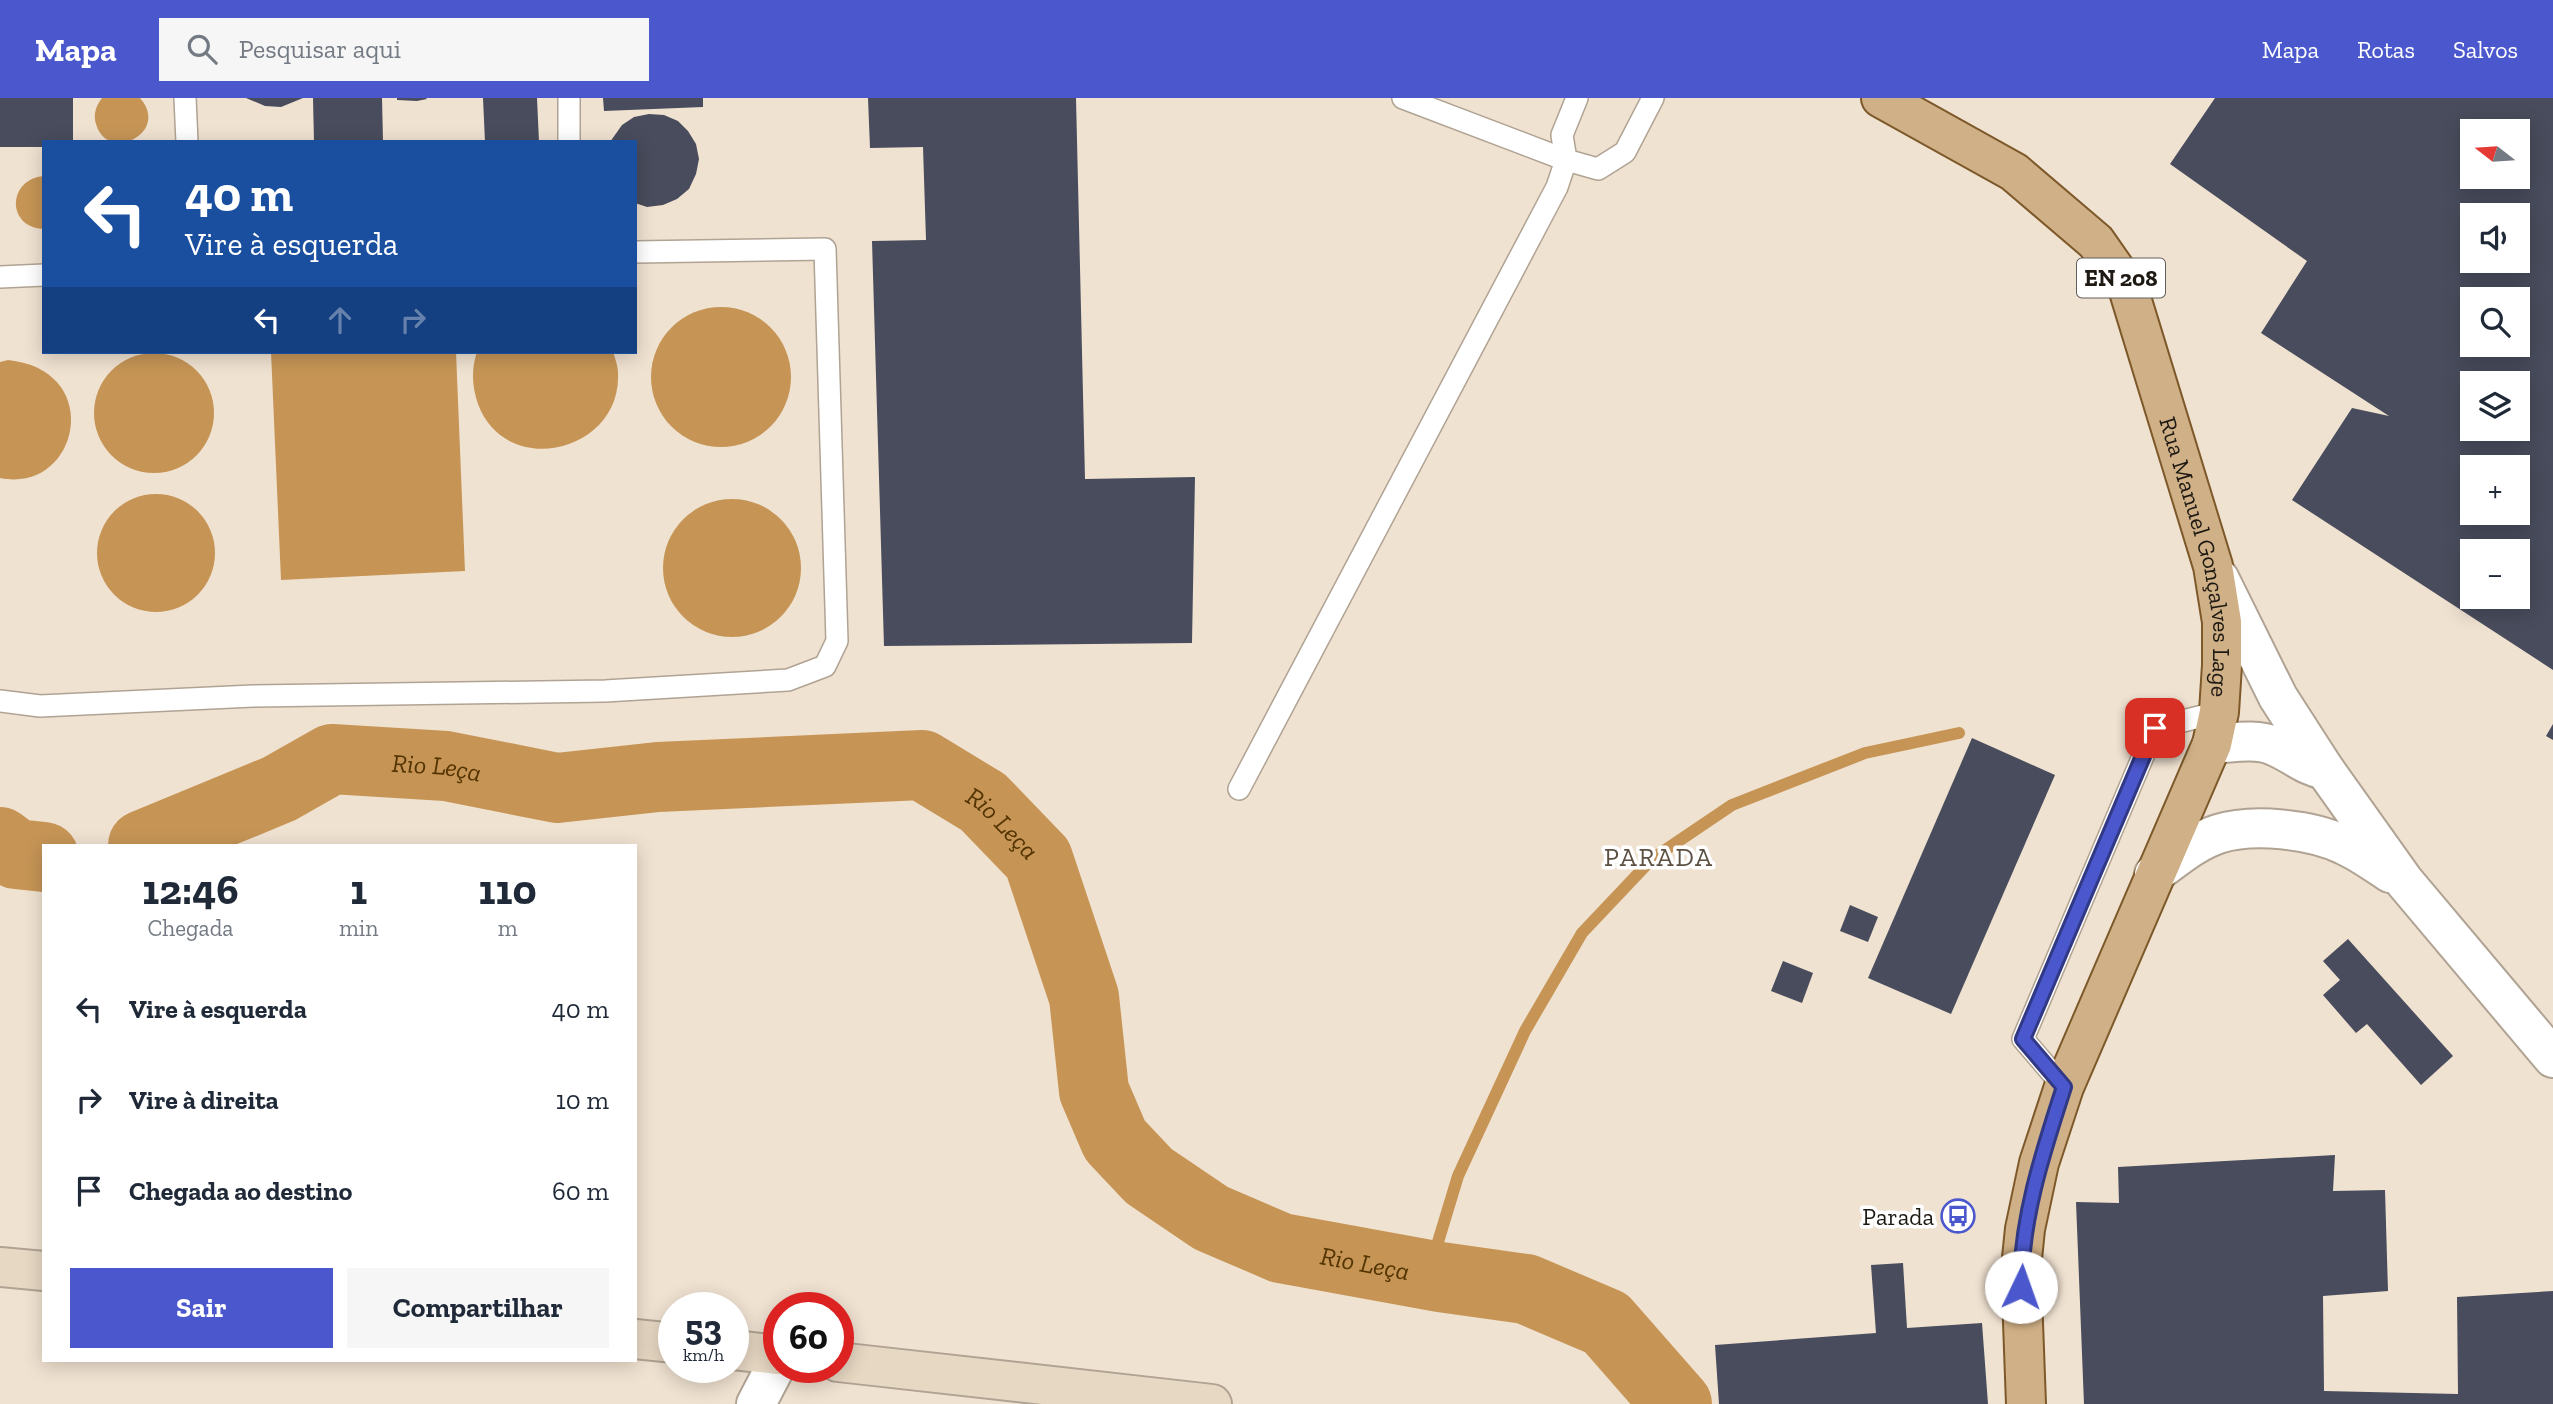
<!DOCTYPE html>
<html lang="pt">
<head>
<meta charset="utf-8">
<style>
  :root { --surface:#fff; --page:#f6f6f7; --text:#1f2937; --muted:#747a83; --accent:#4b57cc }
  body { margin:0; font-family:"Zilla Slab",serif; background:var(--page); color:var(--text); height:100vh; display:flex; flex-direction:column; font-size:26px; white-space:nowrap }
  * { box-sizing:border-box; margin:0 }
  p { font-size:23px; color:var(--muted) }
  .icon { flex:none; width:38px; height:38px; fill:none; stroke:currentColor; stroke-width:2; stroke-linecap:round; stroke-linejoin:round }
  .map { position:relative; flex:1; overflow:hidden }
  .panel { position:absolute; left:42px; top:746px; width:595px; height:518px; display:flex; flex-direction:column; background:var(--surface); border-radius:0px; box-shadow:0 4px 18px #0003 }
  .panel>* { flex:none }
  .top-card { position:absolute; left:42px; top:42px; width:595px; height:214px; border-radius:0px; box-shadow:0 4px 18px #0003; background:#1a4fa0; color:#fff; overflow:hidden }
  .needle { width:46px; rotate:287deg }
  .tools { position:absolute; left:2460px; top:21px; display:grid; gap:14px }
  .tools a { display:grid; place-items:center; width:70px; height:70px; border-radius:0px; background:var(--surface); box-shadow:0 4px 18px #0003; font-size:35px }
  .speed { position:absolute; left:658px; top:1194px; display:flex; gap:14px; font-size:35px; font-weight:700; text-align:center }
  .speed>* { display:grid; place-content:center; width:91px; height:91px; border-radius:50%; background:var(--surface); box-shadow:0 4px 18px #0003; line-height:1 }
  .speed small { font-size:18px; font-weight:400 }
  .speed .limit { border:10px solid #d22; background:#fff; color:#111 }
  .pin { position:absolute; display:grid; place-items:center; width:60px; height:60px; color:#fff; margin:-30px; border-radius:14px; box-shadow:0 4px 10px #0006 }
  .me { position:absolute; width:77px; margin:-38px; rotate:3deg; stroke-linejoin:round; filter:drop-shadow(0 0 5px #0008) }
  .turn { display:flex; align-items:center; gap:24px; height:147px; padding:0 28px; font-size:32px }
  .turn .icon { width:91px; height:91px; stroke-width:2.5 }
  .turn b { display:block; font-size:49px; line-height:60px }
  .lanes { display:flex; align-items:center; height:66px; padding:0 28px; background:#0003; justify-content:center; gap:35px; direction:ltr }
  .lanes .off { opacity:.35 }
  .eta { display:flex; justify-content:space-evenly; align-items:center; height:119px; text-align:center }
  .eta b { font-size:42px; font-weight:800; line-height:49px }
  .cta { display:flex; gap:14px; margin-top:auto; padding:14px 28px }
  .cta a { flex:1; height:80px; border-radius:0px; background:var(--accent); color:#fff; font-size:28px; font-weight:800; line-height:80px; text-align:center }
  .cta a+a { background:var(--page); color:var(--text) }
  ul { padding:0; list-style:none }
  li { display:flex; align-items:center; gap:21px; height:91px; padding:0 28px }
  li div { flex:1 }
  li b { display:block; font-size:26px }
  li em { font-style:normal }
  header { display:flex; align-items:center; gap:42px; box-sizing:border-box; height:98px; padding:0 35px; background:var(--accent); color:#fff }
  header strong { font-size:33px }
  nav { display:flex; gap:38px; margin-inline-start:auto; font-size:24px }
  .search { width:490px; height:63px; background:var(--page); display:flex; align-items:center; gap:18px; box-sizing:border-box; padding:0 24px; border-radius:0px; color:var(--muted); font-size:26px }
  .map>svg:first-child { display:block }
  .water { fill:#c69556 }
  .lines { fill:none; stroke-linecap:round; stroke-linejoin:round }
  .stream { stroke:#c69556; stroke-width:12 }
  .river { stroke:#c69556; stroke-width:70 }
  .building { fill:#484c5c; fill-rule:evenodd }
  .service-casing { stroke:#b0a393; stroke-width:24 }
  .minor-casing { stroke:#b0a393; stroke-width:42 }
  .tertiary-casing { stroke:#b0a393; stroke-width:42 }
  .secondary-casing { stroke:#b0a393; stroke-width:42 }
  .primary-casing { stroke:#7d592a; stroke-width:42 }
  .service { stroke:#fff; stroke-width:21 }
  .minor { stroke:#fff; stroke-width:38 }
  .tertiary { stroke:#fff; stroke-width:38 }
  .secondary { stroke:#e7d8c3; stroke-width:38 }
  .primary { stroke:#d0b086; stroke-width:38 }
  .route-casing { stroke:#313985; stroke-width:18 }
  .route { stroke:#4b57cc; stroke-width:12 }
  .labels { text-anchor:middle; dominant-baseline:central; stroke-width:7; stroke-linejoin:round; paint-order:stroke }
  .shield { fill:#fff; stroke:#625e5a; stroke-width:2 }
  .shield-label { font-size:23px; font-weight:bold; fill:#1e1913 }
  .street-label { font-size:24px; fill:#1e1913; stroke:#fff }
  .poi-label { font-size:24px; fill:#1e1913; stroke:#fff; text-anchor:end }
  .water-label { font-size:26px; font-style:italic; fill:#543400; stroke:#fff }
  .neighbourhood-label { font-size:26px; letter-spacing:2px; fill:#5c5042; stroke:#fff }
</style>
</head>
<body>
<header>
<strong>Mapa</strong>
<div class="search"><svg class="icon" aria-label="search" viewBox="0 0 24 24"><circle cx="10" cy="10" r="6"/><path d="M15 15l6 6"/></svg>Pesquisar aqui</div>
<nav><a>Mapa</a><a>Rotas</a><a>Salvos</a></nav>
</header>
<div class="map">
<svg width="2553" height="1306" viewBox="0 0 2553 1306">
  <rect width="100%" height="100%" fill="#f0e2d1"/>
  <g class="water">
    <path d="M102,0h38c31,35 -33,66 -44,26 -3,-10 0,-18 6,-26z"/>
    <path d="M44,78v53c-38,-1 -37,-50 0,-53z"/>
    <circle cx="721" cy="279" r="70"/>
    <polygon points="271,254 456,254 465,473 281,482"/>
    <path d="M477,254h136c2,6 5,14 5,21 4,79 -112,107 -140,31 -6,-18 -7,-34 -1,-52z"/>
    <circle cx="154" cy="315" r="60"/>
    <path d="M8,262c98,10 71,134 -8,118v-116z"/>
    <circle cx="156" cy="455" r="59"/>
    <circle cx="732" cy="470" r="69"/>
  </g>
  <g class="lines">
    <polyline class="stream" points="1428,1177 1458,1078 1525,933 1582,835 1652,761 1732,707 1865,655 1959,635"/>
    <g class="river">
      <polyline points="0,744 16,756 44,759"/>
      <path id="s1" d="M143,747l136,-56 53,-30 114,7 111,22 101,-11 264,-12 61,37 55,57 46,138 10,94 21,49 34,36 62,42 70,30 159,29 86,12 80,34 71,81"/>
    </g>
  </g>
  <g class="building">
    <polygon points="0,0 73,0 73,44 44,44 44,49 0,49"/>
    <polygon points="246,0 303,0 281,9 265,8"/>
    <polygon points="313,0 382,0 383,44 314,44"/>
    <polygon points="397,0 426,0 427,1 417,3 397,2"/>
    <polygon points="483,0 537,0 539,44 485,44"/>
    <polygon points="603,0 703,0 703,9 604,13"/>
    <polygon points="868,0 1076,0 1085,381 1195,379 1192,545 884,548 872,143 926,142 923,49 870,50"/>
    <path d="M2215,0h338v572l-261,-170 60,-92 37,8 -128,-83 46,-72 -137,-97zM2473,33h45v46h-45zM2473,117h45v46h-45zM2473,201h45v46h-45zM2473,285h45v46h-45zM2473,369h45v46h-45zM2473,453h45v46h-45z"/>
    <polygon points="649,16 664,17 678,23 688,33 696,46 699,61 696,76 689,91 677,101 663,107 647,109 635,105 635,44 610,44 622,27 634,19"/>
    <polygon points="2553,626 2553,642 2546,638"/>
    <polygon points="1972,640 2055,677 1951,916 1868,880"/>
    <polygon points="1850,807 1878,819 1868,844 1840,833"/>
    <polygon points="2348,841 2453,958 2421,987 2367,926 2356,935 2323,897 2340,882 2323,863"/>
    <polygon points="1783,863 1813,875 1802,905 1771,893"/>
    <polygon points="2335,1057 2333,1093 2385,1092 2388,1193 2323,1198 2324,1293 2458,1296 2457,1199 2553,1193 2553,1306 2084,1306 2076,1104 2119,1105 2118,1069"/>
    <polygon points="1903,1165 1907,1230 1982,1225 1988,1306 1719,1306 1715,1247 1876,1235 1871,1167"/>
  </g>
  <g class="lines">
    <defs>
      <g id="service">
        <polyline points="185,0 187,44"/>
        <polyline points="1403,0 1566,62 1598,71 1625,54 1653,0"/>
        <polyline points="569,44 569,0"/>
        <polyline points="0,179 44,177"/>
        <polyline points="0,603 40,608 253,598 605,593 788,582 825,568 837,543 825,151 635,154"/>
        <polyline points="1239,691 1557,89 1566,62 1562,37 1577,0"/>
        <polyline points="2064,989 2023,941 2155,630 2219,614"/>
      </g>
      <polyline id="minor" points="756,1306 779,1262"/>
      <g id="tertiary">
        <polyline points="2219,480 2278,599 2325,672 2404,783 2553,960"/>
        <path d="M2212,646c20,-1 44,-6 62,2 20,8 28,19 51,24"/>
        <path d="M2154,776c20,-14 40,-32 64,-40 35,-11 93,-5 126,11 16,7 31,18 46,28"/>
      </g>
      <g id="secondary">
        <polyline points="0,1169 44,1173"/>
        <polyline points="635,1241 674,1245"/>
        <polyline points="733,1252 779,1257"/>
        <polyline points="838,1264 1212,1306"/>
      </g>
      <g id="primary">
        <path id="s2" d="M1881,0l133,74 82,70 32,46 85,278 9,56v43l-3,47 -7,32 -148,343 -25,76 -14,66 -4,39 5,136"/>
      </g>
    </defs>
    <use href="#service" class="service-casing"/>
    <use href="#minor" class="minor-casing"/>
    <use href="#tertiary" class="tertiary-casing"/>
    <use href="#secondary" class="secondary-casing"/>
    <use href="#primary" class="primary-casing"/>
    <use href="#service" class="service"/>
    <use href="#minor" class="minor"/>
    <use href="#tertiary" class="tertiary"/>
    <use href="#secondary" class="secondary"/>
    <use href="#primary" class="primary"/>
  </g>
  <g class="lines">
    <defs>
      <path id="route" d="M2021,1189c0,-69 22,-135 43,-200l-41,-48 132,-311"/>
    </defs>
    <use href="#route" class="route-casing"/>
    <use href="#route" class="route"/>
  </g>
  <defs>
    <symbol id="bus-ring" viewBox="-11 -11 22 22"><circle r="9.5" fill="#fff" stroke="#4b57cc" stroke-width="1.5"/><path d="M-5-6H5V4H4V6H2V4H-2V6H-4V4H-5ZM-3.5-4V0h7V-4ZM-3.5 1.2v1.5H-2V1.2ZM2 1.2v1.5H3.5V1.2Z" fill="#4b57cc"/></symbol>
  </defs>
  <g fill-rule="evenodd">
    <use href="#bus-ring" x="1939" y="1099" width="38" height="38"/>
  </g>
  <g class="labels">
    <rect class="shield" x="2077" y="160.5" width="88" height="39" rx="5"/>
    <g class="shield-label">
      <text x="2121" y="180">EN 208</text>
    </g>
    <g class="street-label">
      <text stroke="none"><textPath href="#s2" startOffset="595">Rua Manuel Gonçalves Lage</textPath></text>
    </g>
    <g class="poi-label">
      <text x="1934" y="1118">Parada</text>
    </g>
    <g class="water-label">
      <text stroke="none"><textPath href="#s1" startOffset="313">Rio Leça</textPath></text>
      <text stroke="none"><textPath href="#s1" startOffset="901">Rio Leça</textPath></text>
      <text stroke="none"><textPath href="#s1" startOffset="1531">Rio Leça</textPath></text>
    </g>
    <g class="neighbourhood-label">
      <text x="1659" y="759">PARADA</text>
    </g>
  </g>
</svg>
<div class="tools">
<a><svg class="needle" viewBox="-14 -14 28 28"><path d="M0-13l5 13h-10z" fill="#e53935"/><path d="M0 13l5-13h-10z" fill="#747a83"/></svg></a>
<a><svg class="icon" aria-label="sound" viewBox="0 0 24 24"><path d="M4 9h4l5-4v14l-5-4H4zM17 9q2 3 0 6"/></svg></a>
<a><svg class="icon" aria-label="search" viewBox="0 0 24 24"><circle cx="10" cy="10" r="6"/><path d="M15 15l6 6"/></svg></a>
<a><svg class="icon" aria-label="layers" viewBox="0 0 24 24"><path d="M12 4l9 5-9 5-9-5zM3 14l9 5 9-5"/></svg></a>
<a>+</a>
<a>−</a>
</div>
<div class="speed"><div>53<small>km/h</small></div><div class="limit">60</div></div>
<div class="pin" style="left:2155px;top:630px;background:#d93025"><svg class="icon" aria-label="arrive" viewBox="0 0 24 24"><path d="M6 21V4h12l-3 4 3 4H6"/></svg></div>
<svg class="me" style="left:2021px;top:1189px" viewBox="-20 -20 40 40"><circle r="19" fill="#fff"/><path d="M0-13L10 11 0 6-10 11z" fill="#4b57cc"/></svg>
<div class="top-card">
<div class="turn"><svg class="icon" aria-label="left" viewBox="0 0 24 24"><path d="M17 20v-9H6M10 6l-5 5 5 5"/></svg><div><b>40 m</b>Vire à esquerda</div></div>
<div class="lanes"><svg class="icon" aria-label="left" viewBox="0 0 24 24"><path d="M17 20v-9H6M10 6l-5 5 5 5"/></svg><svg class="icon off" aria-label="ahead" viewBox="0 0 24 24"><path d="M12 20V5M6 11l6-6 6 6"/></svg><svg class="icon off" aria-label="right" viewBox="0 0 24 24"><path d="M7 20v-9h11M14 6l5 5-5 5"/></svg></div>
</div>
<section class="panel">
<div class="eta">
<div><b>12:46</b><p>Chegada</p></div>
<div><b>1</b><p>min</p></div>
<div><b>110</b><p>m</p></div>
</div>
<ul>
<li><svg class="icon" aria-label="left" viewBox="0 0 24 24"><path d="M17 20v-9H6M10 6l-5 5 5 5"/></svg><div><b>Vire à esquerda</b></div><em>40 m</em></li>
<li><svg class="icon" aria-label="right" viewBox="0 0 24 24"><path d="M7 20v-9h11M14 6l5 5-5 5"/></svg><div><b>Vire à direita</b></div><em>10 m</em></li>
<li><svg class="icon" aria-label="arrive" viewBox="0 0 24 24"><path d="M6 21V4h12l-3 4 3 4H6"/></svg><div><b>Chegada ao destino</b></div><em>60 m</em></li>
</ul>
<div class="cta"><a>Sair</a><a>Compartilhar</a></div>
</section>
</div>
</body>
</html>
